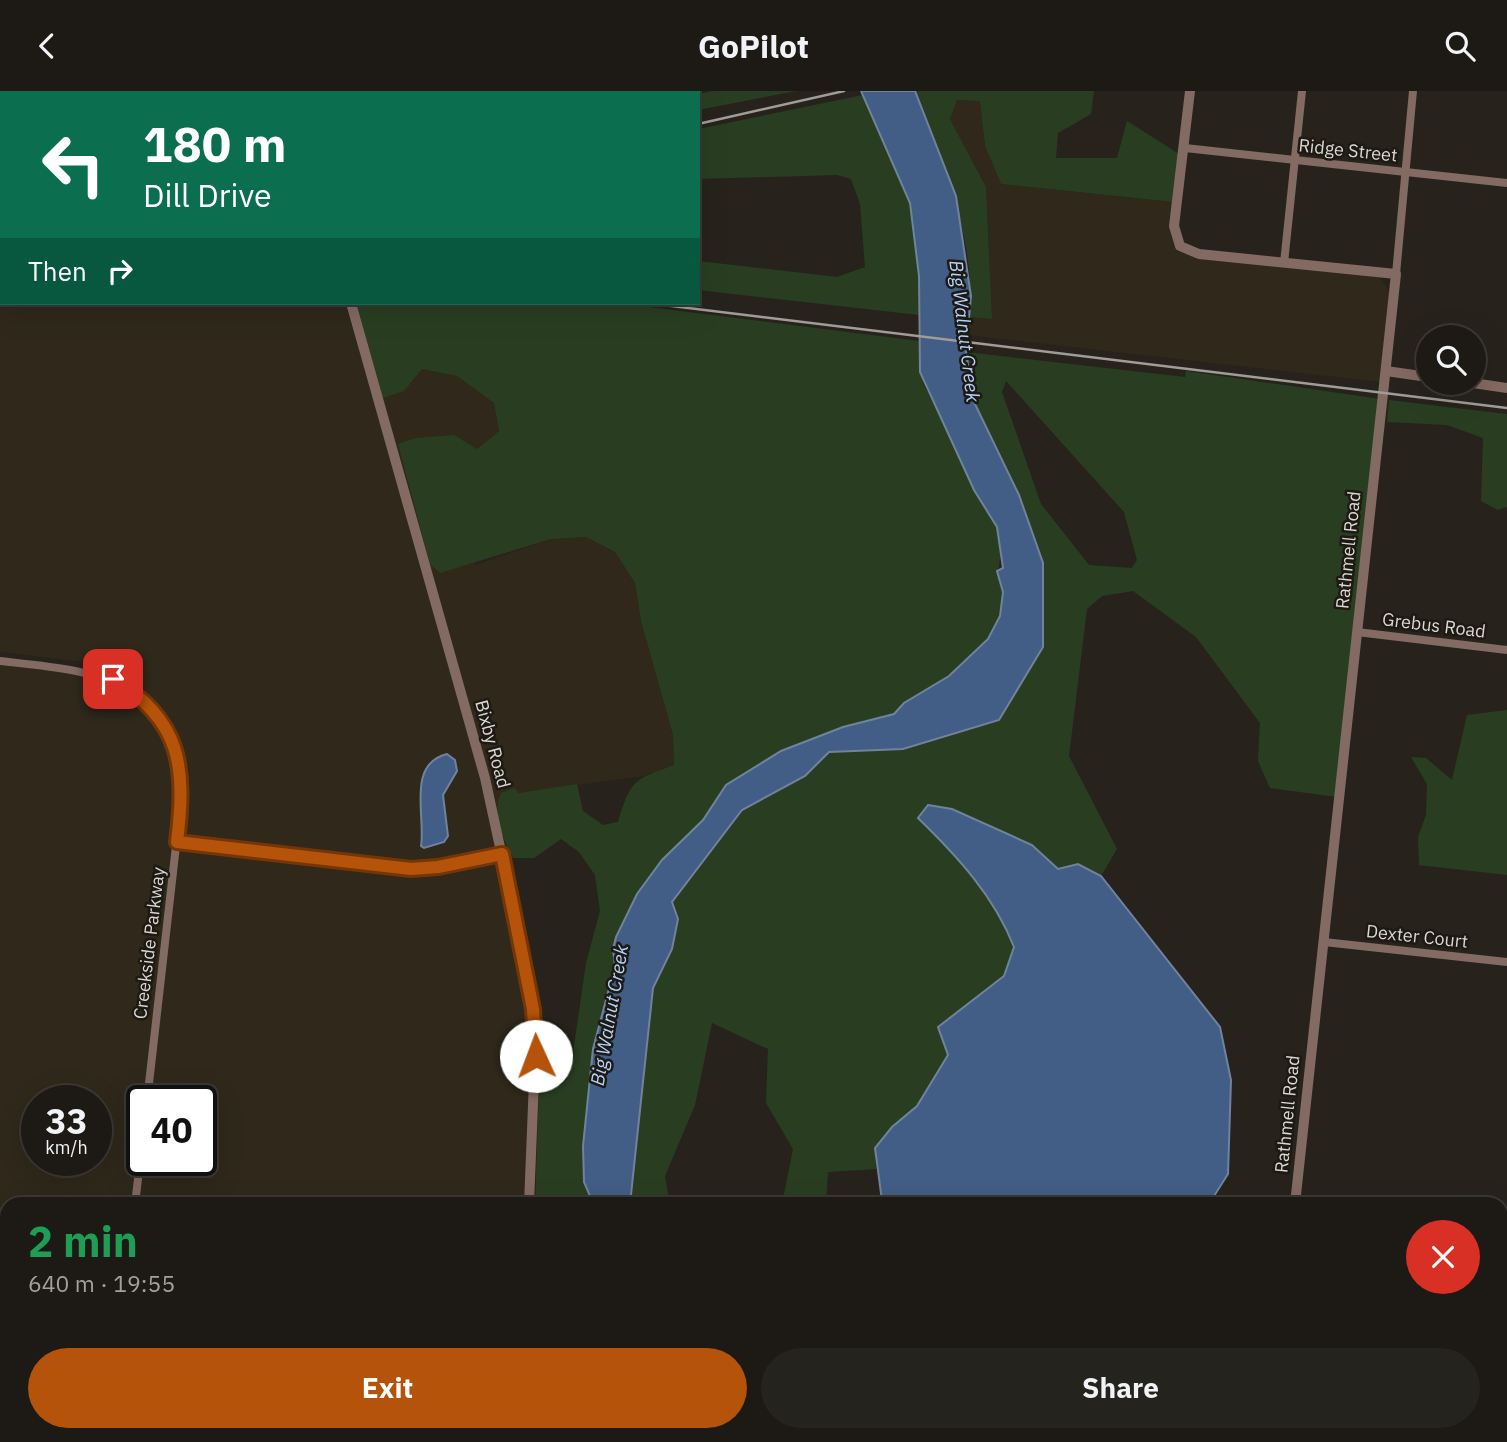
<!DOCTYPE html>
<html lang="en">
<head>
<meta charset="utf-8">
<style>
  :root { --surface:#1d1a15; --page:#25231e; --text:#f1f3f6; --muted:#a0a1a0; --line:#3b3834; --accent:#b45309 }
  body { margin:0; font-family:"IBM Plex Sans",sans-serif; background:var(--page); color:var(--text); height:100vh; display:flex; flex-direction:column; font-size:26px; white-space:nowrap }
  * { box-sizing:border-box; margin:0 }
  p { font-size:23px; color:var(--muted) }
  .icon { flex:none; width:38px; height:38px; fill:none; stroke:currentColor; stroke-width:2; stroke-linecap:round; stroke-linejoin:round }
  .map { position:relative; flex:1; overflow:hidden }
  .sheet { position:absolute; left:0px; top:1106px; width:1508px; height:245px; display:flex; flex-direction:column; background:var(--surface); border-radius:21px 21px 0 0; box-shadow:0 7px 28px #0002,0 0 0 2px var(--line) }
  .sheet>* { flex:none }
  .banner { position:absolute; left:0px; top:0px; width:700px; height:214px; box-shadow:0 7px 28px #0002,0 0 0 2px var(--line); background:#0b6e4f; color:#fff; overflow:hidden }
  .controls { position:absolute; left:1416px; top:234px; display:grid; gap:14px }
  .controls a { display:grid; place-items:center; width:70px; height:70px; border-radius:50%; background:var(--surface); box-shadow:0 7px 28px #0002,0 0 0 2px var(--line); font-size:35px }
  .speed { position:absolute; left:21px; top:994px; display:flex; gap:14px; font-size:35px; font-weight:700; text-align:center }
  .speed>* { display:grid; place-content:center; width:91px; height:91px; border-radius:50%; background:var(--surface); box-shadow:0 7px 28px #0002,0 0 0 2px var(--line); line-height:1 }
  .speed small { font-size:18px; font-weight:400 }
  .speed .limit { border:4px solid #111; border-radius:10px; background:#fff; color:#111 }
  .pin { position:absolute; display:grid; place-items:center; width:60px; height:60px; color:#fff; margin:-30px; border-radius:14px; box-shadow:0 4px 10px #0006 }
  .me { position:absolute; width:77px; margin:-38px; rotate:358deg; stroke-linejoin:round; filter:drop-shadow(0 0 5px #0008) }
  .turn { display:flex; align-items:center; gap:24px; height:147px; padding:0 28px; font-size:32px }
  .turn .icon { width:91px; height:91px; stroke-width:2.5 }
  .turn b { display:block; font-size:49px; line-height:60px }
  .then { display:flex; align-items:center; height:66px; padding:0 28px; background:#0003; gap:14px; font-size:26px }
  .round { display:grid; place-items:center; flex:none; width:74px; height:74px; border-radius:37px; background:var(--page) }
  .head { display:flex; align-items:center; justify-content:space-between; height:119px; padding:0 28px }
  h1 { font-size:42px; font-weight:700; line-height:52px; color:#1e9e55 }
  .action { display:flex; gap:14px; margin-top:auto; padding:14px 28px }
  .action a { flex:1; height:80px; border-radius:42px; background:var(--accent); color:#fff; font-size:28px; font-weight:700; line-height:80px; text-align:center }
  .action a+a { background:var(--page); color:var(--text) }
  header { display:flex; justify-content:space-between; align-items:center; height:91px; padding:0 28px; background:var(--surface); font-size:32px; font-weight:700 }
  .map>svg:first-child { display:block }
  .built { fill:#2f281b; fill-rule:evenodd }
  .green { fill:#293e21; fill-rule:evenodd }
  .water { fill:#425e86; stroke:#70839d; stroke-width:2 }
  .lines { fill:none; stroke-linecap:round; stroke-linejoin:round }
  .minor { stroke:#836a63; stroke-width:8 }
  .tertiary { stroke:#836a63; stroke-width:10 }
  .rail { stroke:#a09c97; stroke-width:2.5 }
  .route-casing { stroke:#753606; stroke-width:18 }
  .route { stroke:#b45309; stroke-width:12 }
  .labels { text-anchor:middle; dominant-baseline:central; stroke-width:5; stroke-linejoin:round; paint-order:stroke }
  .street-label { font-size:18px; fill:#dbd8d4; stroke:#1d1913 }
  .water-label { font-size:19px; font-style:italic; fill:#b7d2fa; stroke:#1d1913 }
</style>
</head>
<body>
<header><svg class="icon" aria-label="back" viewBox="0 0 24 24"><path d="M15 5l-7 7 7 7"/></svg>GoPilot<svg class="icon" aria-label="search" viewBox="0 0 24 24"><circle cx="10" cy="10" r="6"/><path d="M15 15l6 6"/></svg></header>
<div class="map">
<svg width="1507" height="1351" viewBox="0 0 1507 1351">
  <rect width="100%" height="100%" fill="#27231c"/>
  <g class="built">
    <polygon points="957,9 980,10 985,55 1001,93 1174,111 1184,162 1380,186 1390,202 1381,291 967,244 969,226 992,228 986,96 950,28"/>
    <polygon points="0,136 2,212 348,212 404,300 422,278 457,285 494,312 499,340 477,358 475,474 551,448 586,446 615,461 635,492 641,530 673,644 674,674 643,685 519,702 498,723 507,754 430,771 185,746 189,679 170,627 132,588 94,572 0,561"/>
    <path d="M0,570l80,8 55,24 27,29 18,42 -3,77 234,27 91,-14 31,155 -4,195h-522v231h513v7h-520zM37,1010h59v59h-59zM142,1010h59v59h-59z"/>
  </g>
  <g class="green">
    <polygon points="712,0 796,0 698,19 698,3"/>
    <path d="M915,0h179l-3,23 -33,19 -2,25h61l10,-37 52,33 -5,48 -173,-18 -16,-38 -5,-45 -23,-1 -7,19 36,68 6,132 -23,-2c8,-77 -27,-156 -54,-226z"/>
    <polygon points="863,4 910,112 919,185 919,224 698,199 698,170 837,186 865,176 860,113 851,88 837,84 698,88 698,38"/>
    <path d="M356,212h261l302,38 1,30 4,14 73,142 4,23 -3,24 5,18v18l-15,29 -16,16 -23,21 -45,27 -10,11 -51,13 -43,18 -76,42 -21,33 -41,40 -25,34 -21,43 -3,12 2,17 -22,83 -10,97 2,39 5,11 -7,8h-48l4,-117 24,-6 10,-28 13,-90 14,-52 -5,-36 -16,-23 -18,-13 -27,19h-21c-9,-18 -22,-45 -12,-65l13,-5 5,5 58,-9 6,27 20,14 15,-3c13,-41 14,-42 56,-57l-1,-30 -32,-114 -6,-38 -20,-31 -29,-15 -35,2 -111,34 -10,-9 -32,-120 18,-6 38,-3 23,14 22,-18 -5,-28 -37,-27 -35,-7 -18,22 -21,7z"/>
    <path d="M966,261l219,25 1,-6 194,28 -43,398 -67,-9 -12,-27 2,-38 -64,-86 -63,-46 -31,5 -15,13 -18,147 48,93 -16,27 -23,-12 -20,6 -26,-25 -103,-40 -11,13 38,38 45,60 13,31 -10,29 -66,51 10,28 -31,51 -25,21 -17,21 1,21 -48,3 -2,32h-44l11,-55 -27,-46 2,-54 -56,-26 -17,82 -30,71 5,28h-40l23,-216 19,-39 6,-30 -6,-17 70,-93 63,-33 24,-24 74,-3 96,-29 44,-157 -24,-68 -45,-93zM1006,290l118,131 13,48 -5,8 -43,-3 -48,-61 -39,-112z"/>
    <polygon points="1389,309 1507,323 1507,416 1498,419 1481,410 1483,347 1447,334 1387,331"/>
    <polygon points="1507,619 1507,784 1419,774 1418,746 1426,724 1427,693 1411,666 1426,667 1452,689 1467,624"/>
  </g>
  <g class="water">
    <polygon points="861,0 915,0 956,105 971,205 966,261 974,311 1019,404 1043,472 1043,556 999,629 903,658 829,661 805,685 742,719 672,811 678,828 672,858 653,897 630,1113 583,1113 590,1105 584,1091 583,1055 593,958 615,875 613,858 616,846 637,803 662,769 703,729 726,694 781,660 843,636 894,623 904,612 949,585 988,548 1000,525 1003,501 997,480 1003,477 997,436 974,399 920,281 919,185 910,112"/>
    <path d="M447,663l8,6 2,11 -14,24 5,41 -4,6 -20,6 -3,-2c5,-29 -15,-82 26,-92z"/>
    <path d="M928,714l24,4 80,36 26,24 20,-5 23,12 119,151 11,53 -3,94 -19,30h-322l-5,-3 -7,-53 17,-21 25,-21 31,-51 -10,-28 66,-51 10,-29c-20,-51 -57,-91 -96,-129z"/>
    <polygon points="672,1344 1371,1344 1389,1351 664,1351"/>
  </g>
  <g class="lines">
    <g class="minor">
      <polyline points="1185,57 1507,92"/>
      <polyline points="1284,172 1302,0"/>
      <polyline points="1396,183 1413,0"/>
      <polyline points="1357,541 1507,559"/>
      <path d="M0,570c90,10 181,14 182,132l-35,308"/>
      <polyline points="177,751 411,777 438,776 502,763"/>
      <polyline points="1324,851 1507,871"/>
      <polyline points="135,1113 142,1055"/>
      <polyline points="106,1351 107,1344"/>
    </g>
    <g class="tertiary">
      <polyline points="108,0 110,2"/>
      <polyline points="1190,0 1174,135 1180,155 1199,163 1396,183 1295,1113"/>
      <polyline points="475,2 476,0"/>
      <polyline points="351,212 485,687 521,853 536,940 529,1113"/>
      <polyline points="1386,280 1428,286"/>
      <polyline points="1473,292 1507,297"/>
      <polyline points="1502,1279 1506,1240"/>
      <polyline points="520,1351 520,1344"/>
      <polyline points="1493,1351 1494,1344"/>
    </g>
    <g class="rail">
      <polyline points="698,33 844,0"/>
      <polyline points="0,78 2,78"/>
      <polyline points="0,128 2,129"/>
      <polyline points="0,176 2,177"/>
      <polyline points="647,212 1507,317"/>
    </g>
  </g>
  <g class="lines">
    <defs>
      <path id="route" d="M113,588c69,41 73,89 64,163l234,27 27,-2 64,-13 31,155 3,47"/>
    </defs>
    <use href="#route" class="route-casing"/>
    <use href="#route" class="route"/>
  </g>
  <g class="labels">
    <g class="street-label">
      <text transform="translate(1348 59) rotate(6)">Ridge Street</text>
      <text transform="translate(1348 459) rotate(-84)">Rathmell Road</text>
      <text transform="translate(1434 534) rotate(7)">Grebus Road</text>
      <text transform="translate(493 653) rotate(75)">Bixby Road</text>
      <text transform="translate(1417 845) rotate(6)">Dexter Court</text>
      <text transform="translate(149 852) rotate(-83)">Creekside Parkway</text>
      <text transform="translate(1287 1023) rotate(-84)">Rathmell Road</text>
    </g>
    <g class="water-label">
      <text transform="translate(965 240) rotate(83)">Big Walnut Creek</text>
      <text transform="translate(609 924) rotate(-80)">Big Walnut Creek</text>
    </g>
  </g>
</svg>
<div class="controls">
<a><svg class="icon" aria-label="search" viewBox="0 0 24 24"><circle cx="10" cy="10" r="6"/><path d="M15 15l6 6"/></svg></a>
</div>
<div class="speed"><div>33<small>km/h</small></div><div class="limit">40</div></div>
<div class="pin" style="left:113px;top:588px;background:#d93025"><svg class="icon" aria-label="arrive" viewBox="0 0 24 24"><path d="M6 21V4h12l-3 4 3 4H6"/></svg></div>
<svg class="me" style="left:536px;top:965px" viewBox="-20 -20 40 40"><circle r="19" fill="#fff"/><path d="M0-13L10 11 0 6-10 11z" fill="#b45309"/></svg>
<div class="banner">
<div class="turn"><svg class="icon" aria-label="left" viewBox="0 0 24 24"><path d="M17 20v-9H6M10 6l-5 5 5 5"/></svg><div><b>180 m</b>Dill Drive</div></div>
<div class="then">Then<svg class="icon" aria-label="right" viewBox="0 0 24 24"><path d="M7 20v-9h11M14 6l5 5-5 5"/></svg></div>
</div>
<section class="sheet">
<div class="head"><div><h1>2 min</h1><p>640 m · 19:55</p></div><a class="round" style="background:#d93025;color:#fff"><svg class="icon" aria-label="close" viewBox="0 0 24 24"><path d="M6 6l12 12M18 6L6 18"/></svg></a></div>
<div class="action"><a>Exit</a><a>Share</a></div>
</section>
</div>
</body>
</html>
